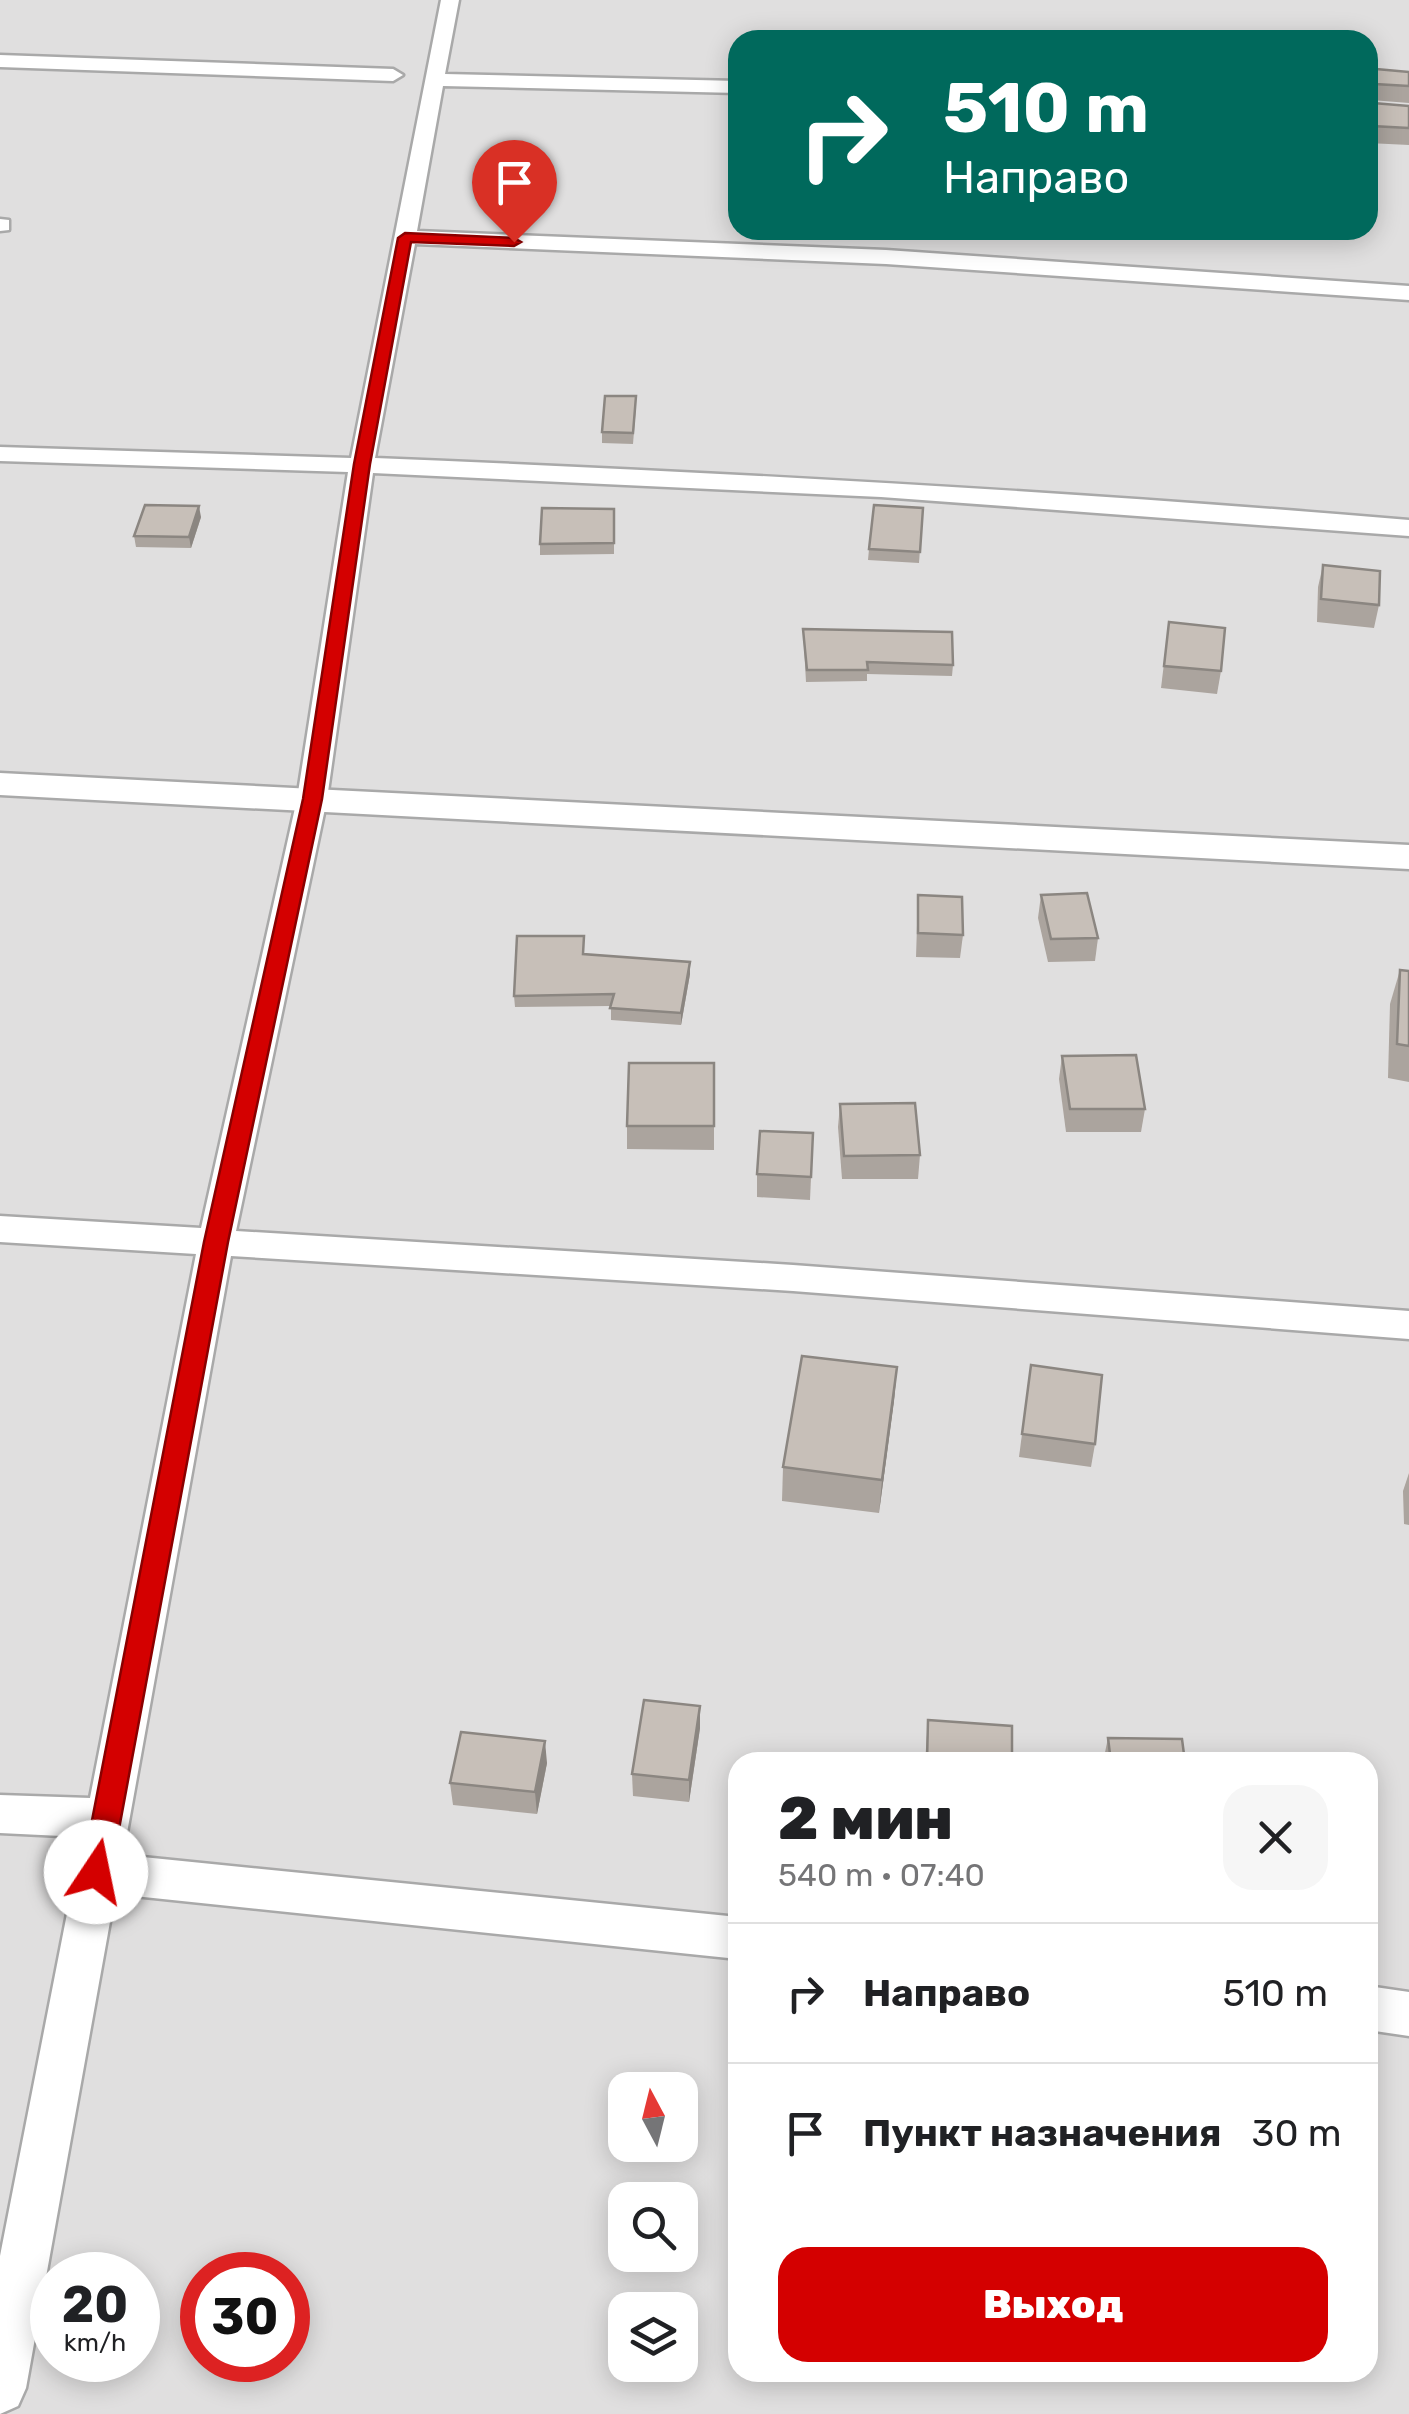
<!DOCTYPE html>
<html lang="ru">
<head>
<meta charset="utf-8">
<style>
  :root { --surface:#fff; --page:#f6f6f6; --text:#202124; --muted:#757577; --line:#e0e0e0; --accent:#d40000 }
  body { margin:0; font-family:Rubik,sans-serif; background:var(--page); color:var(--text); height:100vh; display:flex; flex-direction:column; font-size:38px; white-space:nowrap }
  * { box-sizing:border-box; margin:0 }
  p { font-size:32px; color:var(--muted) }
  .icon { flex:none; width:55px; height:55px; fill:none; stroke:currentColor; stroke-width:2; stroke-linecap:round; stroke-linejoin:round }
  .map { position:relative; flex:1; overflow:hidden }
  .drawer { position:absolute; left:728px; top:1752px; width:650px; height:630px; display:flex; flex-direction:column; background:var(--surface); border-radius:30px; box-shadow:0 5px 25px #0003 }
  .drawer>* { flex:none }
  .hud { position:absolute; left:728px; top:30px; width:650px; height:210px; border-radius:30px; box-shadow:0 5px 25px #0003; background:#00695c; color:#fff; overflow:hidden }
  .needle { width:65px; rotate:353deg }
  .controls { position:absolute; left:608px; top:2072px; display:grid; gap:20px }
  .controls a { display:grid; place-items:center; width:90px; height:90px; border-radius:20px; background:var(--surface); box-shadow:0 5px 25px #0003; font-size:50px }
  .speed { position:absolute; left:30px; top:2252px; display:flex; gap:20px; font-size:50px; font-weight:700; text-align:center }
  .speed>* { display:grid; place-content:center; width:130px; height:130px; border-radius:50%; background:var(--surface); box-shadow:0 5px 25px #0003; line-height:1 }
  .speed small { font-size:25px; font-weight:400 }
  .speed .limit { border:15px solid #d22; background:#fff; color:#111 }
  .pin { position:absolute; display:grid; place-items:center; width:85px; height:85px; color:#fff; margin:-102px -42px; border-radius:50% 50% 50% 0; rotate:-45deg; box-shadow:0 0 10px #0007 }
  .pin .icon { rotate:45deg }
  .me { position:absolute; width:110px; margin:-55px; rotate:11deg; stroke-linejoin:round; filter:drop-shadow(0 0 8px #0008) }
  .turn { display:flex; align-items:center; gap:35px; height:210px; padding:0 50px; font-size:45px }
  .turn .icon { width:130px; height:130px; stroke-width:2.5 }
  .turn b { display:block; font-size:70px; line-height:85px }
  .round { display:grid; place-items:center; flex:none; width:105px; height:105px; border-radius:30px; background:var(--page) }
  .head { display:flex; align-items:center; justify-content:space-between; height:170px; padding:0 50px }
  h1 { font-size:60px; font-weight:800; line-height:75px }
  .action { display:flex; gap:20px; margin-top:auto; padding:20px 50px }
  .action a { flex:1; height:115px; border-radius:30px; background:var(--accent); color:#fff; font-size:40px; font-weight:800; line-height:115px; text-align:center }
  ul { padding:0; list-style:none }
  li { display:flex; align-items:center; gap:30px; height:140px; padding:0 50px; border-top:2px solid var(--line) }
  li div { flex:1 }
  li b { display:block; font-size:38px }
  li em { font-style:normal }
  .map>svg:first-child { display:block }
  .residential { fill:#e0dfdf; fill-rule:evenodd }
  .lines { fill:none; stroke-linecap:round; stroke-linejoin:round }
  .minor-casing { stroke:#a9a9a9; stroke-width:5 }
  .tertiary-casing { stroke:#a9a9a9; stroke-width:5 }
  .minor { fill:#fff; fill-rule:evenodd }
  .tertiary { fill:#fff; fill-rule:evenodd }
  .wall { fill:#aba49e }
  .shaded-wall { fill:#8b8681 }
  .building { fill:#c7bfb8; stroke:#8b8681; stroke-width:2.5 }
  .route { fill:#d40000; stroke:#8a0000; stroke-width:2.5 }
</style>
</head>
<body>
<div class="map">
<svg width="1409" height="2414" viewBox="0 0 1409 2414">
  <rect width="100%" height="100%" fill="#f2efe9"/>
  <path class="residential" d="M0,0h1409v2414h-1409zM738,40h630v190h-630zM738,1762h630v610h-630zM625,2090h55v55h-55zM625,2200h55v55h-55zM52,2275h86v85h-86zM202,2275h86v85h-86zM625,2310h55v55h-55z"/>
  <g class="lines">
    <defs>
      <g id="minor">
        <path d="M441,0h18l-14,74 293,7v12l-295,-7 -26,145 469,19 523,36v14l-523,-36 -471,-20 -40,214c345,14 690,33 1034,62v16l-528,-39 -508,-24 -46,326 -91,432 557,34 616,46v28l-616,-48 -562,-35 -108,599 615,62v42l-623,-65 -89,494 -8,18 -18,8v-158l82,-419 -82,-4v-38l90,3 106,-544 -196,-12v-26l201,12 96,-429 51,-327 -348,-11v-14l351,11z"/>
        <polygon points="0,55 393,69 403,75 393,81 0,67"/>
        <polygon points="0,219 9,220 9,230 0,231"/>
        <polygon points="1368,1986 1409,1992 1409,2036 1368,2030"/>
      </g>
      <polygon id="tertiary" points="0,773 1409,845 1409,869 0,795"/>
    </defs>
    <use href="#minor" class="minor-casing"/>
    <use href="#tertiary" class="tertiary-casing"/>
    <use href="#minor" class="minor"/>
    <use href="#tertiary" class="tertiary"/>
  </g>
  <g class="wall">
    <polygon points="1376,69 1409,72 1409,103 1371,100"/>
    <polygon points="1373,103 1409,106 1409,145 1368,143"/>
    <polygon points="636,407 633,444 602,443 602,432"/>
    <polygon points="923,508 919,563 868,560 869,549"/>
    <polygon points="614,509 614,554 540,555 540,544"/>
    <polygon points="201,517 191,548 136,547 134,536"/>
    <polygon points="1323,565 1379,605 1374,628 1317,622 1318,587"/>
    <polygon points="1169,622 1221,671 1217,694 1161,688"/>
    <polygon points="803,629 953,665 952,676 867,674 867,681 806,682"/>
    <polygon points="918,895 963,935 960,958 916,957"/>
    <polygon points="1041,895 1098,938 1095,961 1048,962 1038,918"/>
    <polygon points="584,954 690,962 690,974 681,1025 611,1020 611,1006 515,1007 514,996"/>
    <polygon points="1400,970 1409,971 1409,1082 1388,1078 1390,1004"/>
    <polygon points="1062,1056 1145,1109 1141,1132 1066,1132 1059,1079"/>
    <polygon points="714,1063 714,1150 627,1149 627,1126"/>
    <polygon points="840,1104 920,1155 918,1179 842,1179 838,1127"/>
    <polygon points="813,1133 810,1200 757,1197 757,1174"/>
    <polygon points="1031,1365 1095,1444 1091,1467 1019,1457"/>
    <polygon points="897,1367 894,1401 879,1513 782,1501 783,1467"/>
    <polygon points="1409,1473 1409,1525 1404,1524 1403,1491"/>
    <polygon points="700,1706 700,1728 689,1802 633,1796 632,1774"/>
    <polygon points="928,1720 1012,1762 925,1762"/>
    <polygon points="1108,1738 1185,1762 1103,1762"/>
    <polygon points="547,1763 537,1814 453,1805 450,1783"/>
  </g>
  <g class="shaded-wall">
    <polygon points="199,506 201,517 191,548 189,537"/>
    <polygon points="690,962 690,974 681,1025 681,1013"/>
    <polygon points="897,1367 894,1401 879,1513 882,1480"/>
    <polygon points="700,1706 700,1728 689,1802 689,1780"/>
    <polygon points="545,1741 547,1763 537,1814 535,1792"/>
  </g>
  <g class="building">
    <polygon points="1376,69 1409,72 1409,86 1375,84"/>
    <polygon points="1373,103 1409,106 1409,128 1372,126"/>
    <polygon points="605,396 636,396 633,433 602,432"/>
    <polygon points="145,505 199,506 189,537 134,536"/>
    <polygon points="874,505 923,508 920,552 869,549"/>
    <polygon points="542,508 614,509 614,543 540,544"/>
    <polygon points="1323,565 1380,571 1379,605 1321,599"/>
    <polygon points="1169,622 1225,628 1221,671 1164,666"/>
    <polygon points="803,629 952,632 953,665 867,662 868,670 807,670"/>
    <polygon points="1087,893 1098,938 1051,939 1041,895"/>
    <polygon points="918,895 962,897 963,935 918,933"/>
    <polygon points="517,936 584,936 583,954 690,962 681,1013 610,1008 614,994 514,996"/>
    <polygon points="1400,970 1409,971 1409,1046 1397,1044"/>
    <polygon points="1136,1055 1145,1109 1070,1109 1062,1056"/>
    <polygon points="629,1063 714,1063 714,1126 627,1126"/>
    <polygon points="915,1103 920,1155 844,1156 840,1104"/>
    <polygon points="760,1131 813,1133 811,1177 757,1174"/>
    <polygon points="802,1356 897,1367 882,1480 783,1467"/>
    <polygon points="1031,1365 1102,1375 1095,1444 1022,1434"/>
    <polygon points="644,1700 700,1706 689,1780 632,1774"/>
    <polygon points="928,1720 1012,1726 1012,1762 927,1762"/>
    <polygon points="461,1732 545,1741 535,1792 450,1783"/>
    <polygon points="1108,1738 1182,1739 1185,1762 1111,1762"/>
  </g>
  <polygon class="route" points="405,233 514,238 521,242 514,246 411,242 370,464 322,799 228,1242 111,1872 106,1881 96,1885 86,1881 82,1872 204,1242 303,799 354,464 398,238"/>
</svg>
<div class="controls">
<a><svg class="needle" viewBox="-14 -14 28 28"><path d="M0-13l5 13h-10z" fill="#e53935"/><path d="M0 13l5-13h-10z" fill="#757577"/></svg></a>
<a><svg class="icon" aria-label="search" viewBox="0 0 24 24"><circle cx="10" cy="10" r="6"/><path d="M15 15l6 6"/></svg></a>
<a><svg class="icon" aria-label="layers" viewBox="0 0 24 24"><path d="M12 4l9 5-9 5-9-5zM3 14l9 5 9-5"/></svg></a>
</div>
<div class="speed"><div>20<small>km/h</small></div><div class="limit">30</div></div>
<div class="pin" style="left:514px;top:242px;background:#d93025"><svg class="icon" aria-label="arrive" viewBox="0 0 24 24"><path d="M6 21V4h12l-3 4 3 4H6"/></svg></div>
<svg class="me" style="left:96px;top:1872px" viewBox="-20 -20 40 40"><circle r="19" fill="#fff"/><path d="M0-13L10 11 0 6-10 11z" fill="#d40000"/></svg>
<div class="hud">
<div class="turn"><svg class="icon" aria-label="right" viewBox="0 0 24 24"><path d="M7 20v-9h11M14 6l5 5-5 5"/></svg><div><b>510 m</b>Направо</div></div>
</div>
<section class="drawer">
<div class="head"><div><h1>2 мин</h1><p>540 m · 07:40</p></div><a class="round"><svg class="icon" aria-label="close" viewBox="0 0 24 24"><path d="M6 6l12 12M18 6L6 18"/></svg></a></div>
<ul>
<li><svg class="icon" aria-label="right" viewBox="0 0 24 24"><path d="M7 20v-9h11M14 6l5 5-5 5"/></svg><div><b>Направо</b></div><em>510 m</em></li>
<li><svg class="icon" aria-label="arrive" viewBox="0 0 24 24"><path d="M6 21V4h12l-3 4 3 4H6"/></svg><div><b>Пункт назначения</b></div><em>30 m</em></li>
</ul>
<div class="action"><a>Выход</a></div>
</section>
</div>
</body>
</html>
